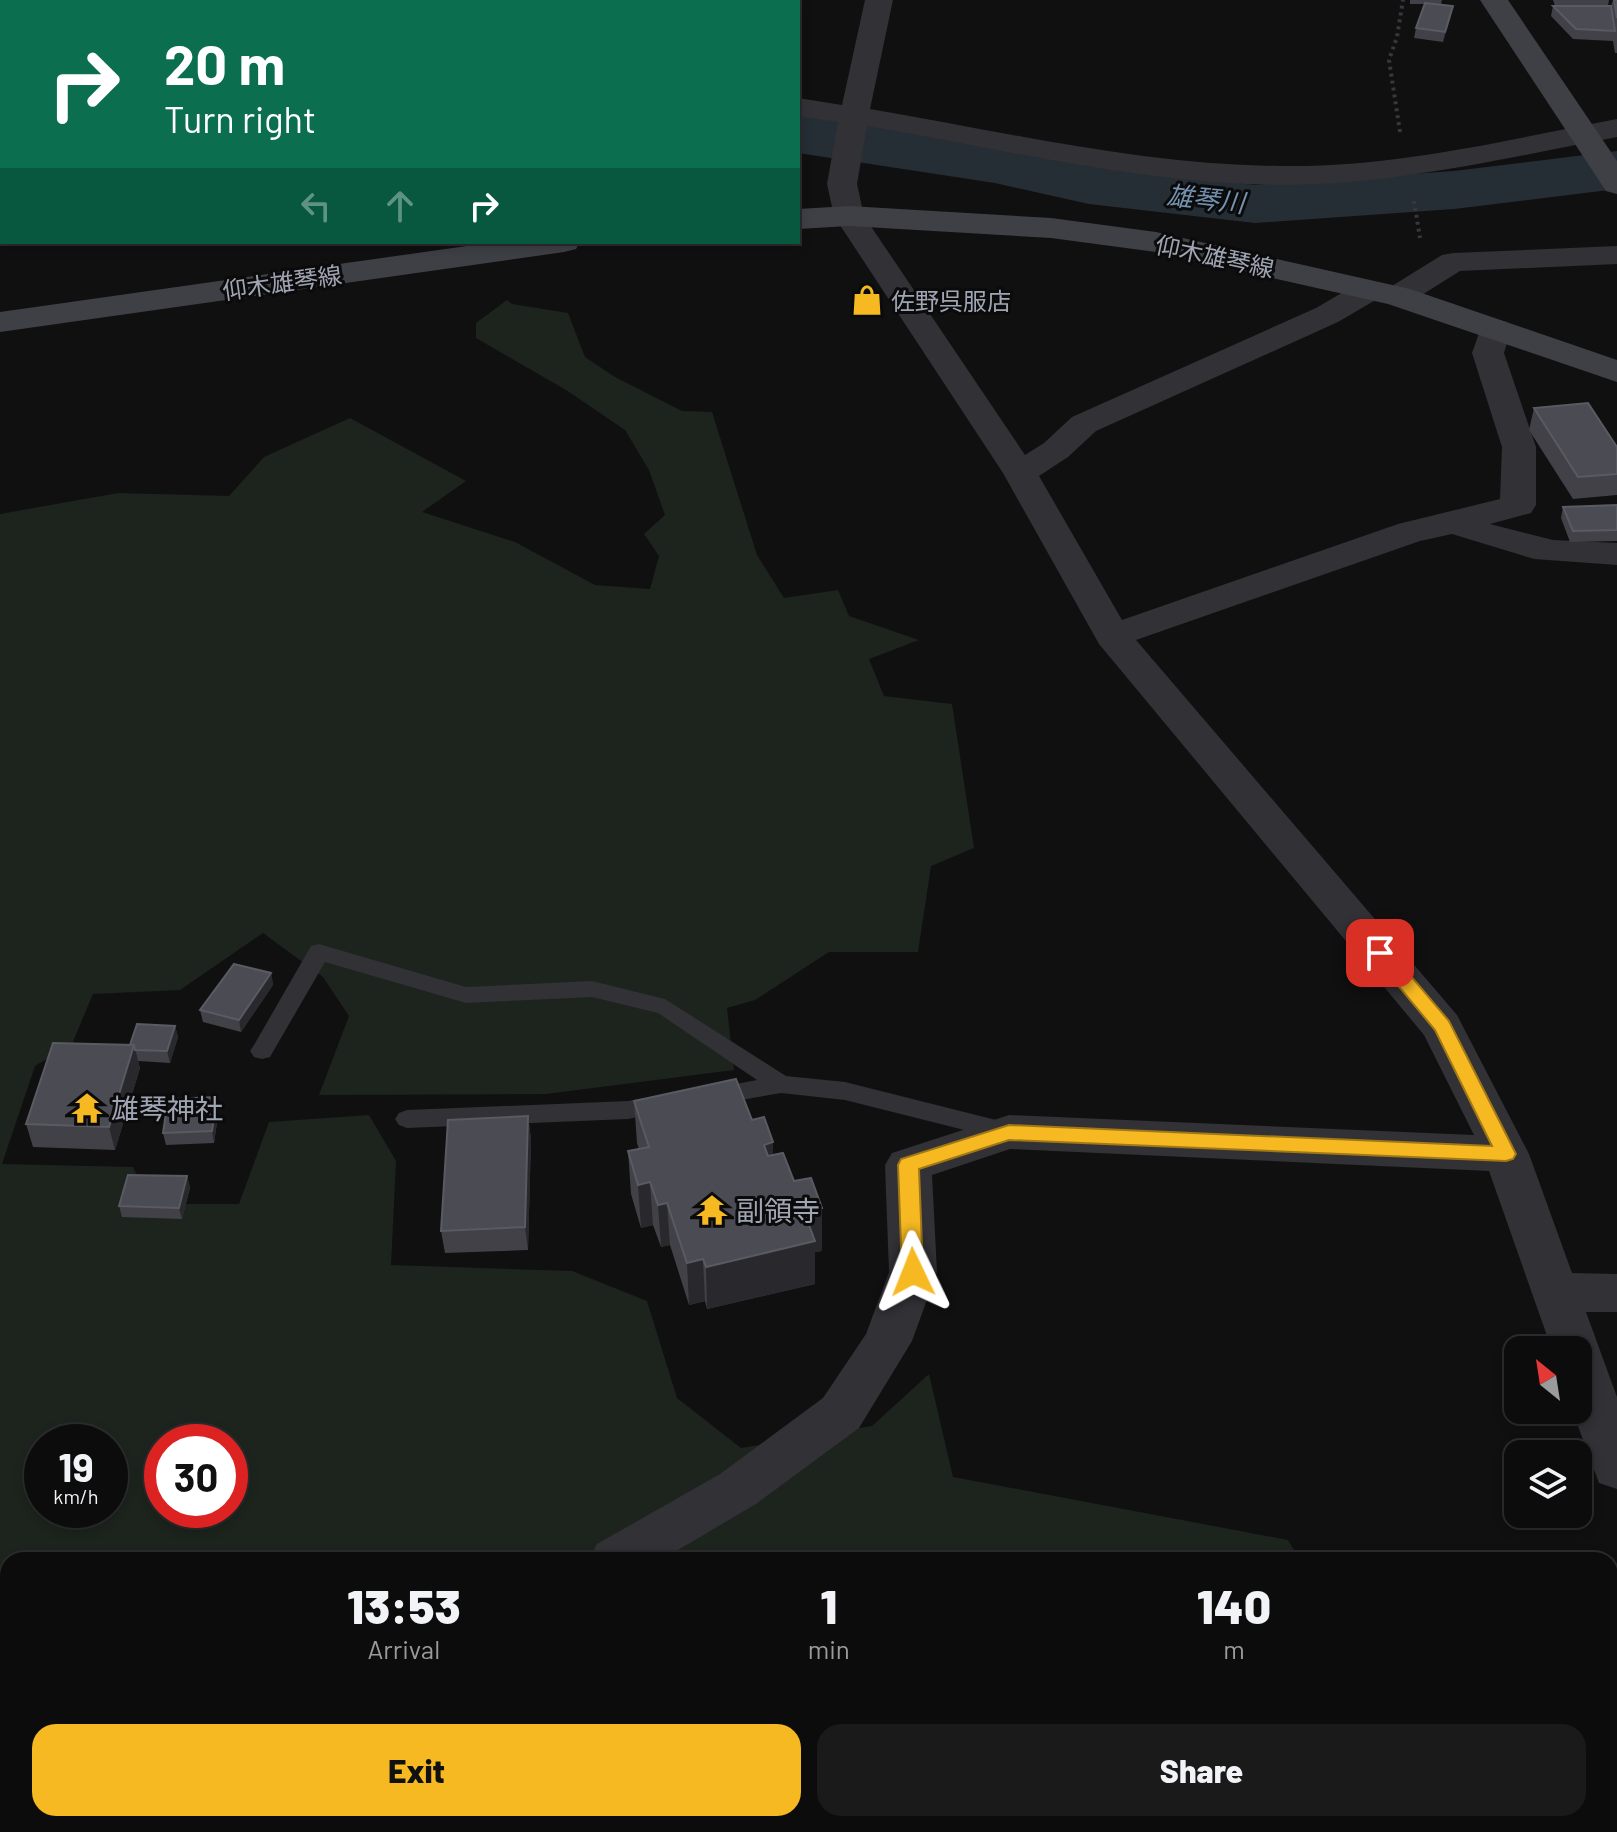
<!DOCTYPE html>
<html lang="en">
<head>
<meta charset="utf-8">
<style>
  :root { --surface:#0c0c0d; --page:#1a1a1b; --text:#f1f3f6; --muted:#9a9b9d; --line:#2c2c2e; --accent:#f7b922 }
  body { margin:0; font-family:Barlow,"Noto Sans JP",sans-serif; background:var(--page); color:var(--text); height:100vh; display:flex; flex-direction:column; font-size:30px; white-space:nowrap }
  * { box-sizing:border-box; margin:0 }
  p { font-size:26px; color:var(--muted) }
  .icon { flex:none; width:44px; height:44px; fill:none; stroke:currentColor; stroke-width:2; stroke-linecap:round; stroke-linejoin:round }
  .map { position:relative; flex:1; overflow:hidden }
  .details { position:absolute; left:0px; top:1552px; width:1618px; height:280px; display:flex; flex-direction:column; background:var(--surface); border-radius:24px 24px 0 0; box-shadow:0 4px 12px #0003,0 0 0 2px var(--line) }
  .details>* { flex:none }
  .top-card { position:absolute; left:0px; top:0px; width:800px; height:244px; box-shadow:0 4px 12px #0003,0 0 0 2px var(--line); background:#0b6e4f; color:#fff; overflow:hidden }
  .needle { width:52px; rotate:330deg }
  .controls { position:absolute; left:1504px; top:1336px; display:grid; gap:16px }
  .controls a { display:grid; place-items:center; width:88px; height:88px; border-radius:16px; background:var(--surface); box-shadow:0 4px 12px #0003,0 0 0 2px var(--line); font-size:40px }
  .speed { position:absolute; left:24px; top:1424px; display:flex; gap:16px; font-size:40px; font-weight:700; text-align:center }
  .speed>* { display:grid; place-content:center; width:104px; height:104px; border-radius:50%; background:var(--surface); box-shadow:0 4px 12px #0003,0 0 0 2px var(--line); line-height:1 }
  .speed small { font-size:20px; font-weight:400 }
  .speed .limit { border:12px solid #d22; background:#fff; color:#111 }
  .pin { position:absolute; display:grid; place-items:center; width:68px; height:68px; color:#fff; margin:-34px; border-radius:16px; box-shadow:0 4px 12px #0006 }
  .me { position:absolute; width:88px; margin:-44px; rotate:358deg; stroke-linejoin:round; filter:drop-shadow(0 0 6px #0008) }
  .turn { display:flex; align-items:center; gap:28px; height:168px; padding:0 32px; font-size:36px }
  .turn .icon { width:104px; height:104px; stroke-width:2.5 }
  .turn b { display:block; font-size:56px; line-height:68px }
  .lanes { display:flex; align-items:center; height:76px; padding:0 32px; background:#0003; justify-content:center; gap:40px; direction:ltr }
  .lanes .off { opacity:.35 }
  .eta { display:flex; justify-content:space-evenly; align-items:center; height:136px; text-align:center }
  .eta b { font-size:48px; font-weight:800; line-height:56px }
  .cta { display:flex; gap:16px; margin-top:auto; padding:16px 32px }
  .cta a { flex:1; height:92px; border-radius:24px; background:var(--accent); color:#111; font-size:32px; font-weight:800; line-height:92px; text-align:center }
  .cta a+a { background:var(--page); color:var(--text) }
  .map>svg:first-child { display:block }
  .green { fill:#1c241d; fill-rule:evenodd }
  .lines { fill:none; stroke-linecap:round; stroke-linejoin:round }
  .river { fill:#262e35; fill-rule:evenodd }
  .path { stroke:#37383d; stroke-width:4; stroke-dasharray:3 4; stroke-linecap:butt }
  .lane { fill:#313136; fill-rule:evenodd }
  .street { fill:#313136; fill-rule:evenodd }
  .secondary { fill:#3f4046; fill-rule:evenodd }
  .wall { fill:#414147 }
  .shaded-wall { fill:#29292d }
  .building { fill:#4b4c53; stroke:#595a62; stroke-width:2 }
  .route { fill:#f7b922; stroke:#a17816; stroke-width:2 }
  .labels { text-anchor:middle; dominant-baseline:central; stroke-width:6; stroke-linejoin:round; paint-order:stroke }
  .far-street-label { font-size:24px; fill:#a0a5b3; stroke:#0b0b0c }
  .far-poi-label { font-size:24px; fill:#a0a5b3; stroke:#0b0b0c; text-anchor:start }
  .far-water-label { font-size:26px; font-style:italic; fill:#7592b0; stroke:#0b0b0c }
  .poi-label { font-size:28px; fill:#a0a5b3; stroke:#0b0b0c; text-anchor:start }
</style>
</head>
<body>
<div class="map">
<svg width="1617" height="1832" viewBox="0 0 1617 1832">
  <rect width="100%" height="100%" fill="#101011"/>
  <g class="green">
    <path d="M507,300l5,4 56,9 17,44 30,20 67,34 30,1 45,143 27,43 54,-8 11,26 70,24 -50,19 15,37 68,8 22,144 -43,18 -13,86h-89l-74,48 -28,8 7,62 -188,24 -227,1 30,-79 -26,-39 -60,-44 -83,57 -87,4 -21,50 -37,22 -33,98 131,3 17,37h89l30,-82 100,-7 27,46 -5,104 181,6 75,30 30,97 64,50 131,-22 57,-52 24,103 335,63 12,20h-1292v251l-8,-52v-1245l118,-21 111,3 35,-39 86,-39 116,63 -44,31 93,30 80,43 55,4 9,-33 -15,-22 21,-19 -16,-45 -24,-40 -59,-40 -90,-52v-15zM42,1442h68v68h-68zM162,1442h68v68h-68z"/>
    <polygon points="10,1824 730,1824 728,1832 11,1832"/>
    <polygon points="1172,1824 1314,1824 1314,1832 1174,1832"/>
  </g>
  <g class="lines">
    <g class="river">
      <polygon points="798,115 995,145 1089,166 1255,185 1454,171 1617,151 1617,189 1454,209 1255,223 1089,204 995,183 798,153"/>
      <rect x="0" y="132" width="2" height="38"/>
    </g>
    <g class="path">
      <polyline points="1400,132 1389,60 1397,37 1403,0"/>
      <polyline points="1414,201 1420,238"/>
    </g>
    <g class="lane">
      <polygon points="319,944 466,987 592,981 665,999 786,1076 845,1082 1008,1123 1016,1126 1020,1132 1016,1138 1008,1141 845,1100 781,1093 713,1105 705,1102 701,1096 705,1090 757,1080 658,1013 592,997 466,1003 325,962 270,1057 262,1059 254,1057 250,1051 254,1045 311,946"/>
      <polygon points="663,1095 671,1098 675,1104 671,1110 628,1119 407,1128 399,1125 395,1119 399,1113 407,1110 628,1101"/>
    </g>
    <g class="street">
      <polygon points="86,0 114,0 115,2 87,2"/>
      <polygon points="390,0 422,0 388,2"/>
      <path d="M865,0h28l-23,109c136,23 272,56 410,57 113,2 226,-26 337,-47v18c-111,21 -223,48 -336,48 -139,-1 -278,-36 -414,-59l-10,58 7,32 161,239 19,-12 28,-26 244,-109 41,-24 11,-3 11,3 5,7 -5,7 -41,24 -242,109 -28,26 -29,19 83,144 276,-96 102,-25 2,-52 -30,-94 11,-31 12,-3 12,3 4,7 -7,24 32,94v58l-5,8 -41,11 63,16 64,3v22l-83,-6 -82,-25 -32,7 -284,99 321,375 72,139 43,119 45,1v38h-31l31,85v92l-18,-6 -27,-73h6v-60h-26l-63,-179 -479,-22 -78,26 5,97 -25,69 -53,87 -103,76 -95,56h-72l8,-16 123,-70 103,-76 43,-64 23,-62 -4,-107 7,-12 117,-38 465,20 -50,-100 -325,-391 -96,-171 -169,-257 -7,-32 11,-62 -40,-6v-18l44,7z"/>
      <rect x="0" y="49" width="2" height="16"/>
      <rect x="0" y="111" width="2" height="18"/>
      <polygon points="1617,246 1617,264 1460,271 1409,303 1398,306 1387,303 1382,296 1387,289 1442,255 1453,253"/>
      <polygon points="8,1672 8,1722 0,1723 0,1673"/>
    </g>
    <g class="secondary">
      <polygon points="1480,0 1508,0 1617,161 1617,194 1606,191"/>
      <polygon points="849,206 1051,218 1156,232 1410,289 1617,360 1617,382 1388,304 1156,252 1051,238 849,226 798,229 798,209"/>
      <polygon points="495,242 580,242 576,249 564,252 0,332 0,312"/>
    </g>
  </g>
  <g class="wall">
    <polygon points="1410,0 1442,0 1441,4 1436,4 1451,16 1443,42 1414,38 1416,28 1424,4 1410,4"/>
    <polygon points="1553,0 1609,0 1608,6 1611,6 1613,0 1617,0 1617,53 1615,53 1613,41 1573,39 1551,16 1553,6 1555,6"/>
    <polygon points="1534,408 1617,447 1617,495 1573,499 1529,430"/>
    <polygon points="1617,505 1617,541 1570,542 1561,518 1563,507"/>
    <polygon points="271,973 273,985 241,1032 203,1022 200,1010"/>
    <polygon points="175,1026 178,1037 170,1063 138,1061 140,1068 115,1150 33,1147 26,1124 130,1045"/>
    <polygon points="217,1097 219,1109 214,1143 166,1145 163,1133"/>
    <polygon points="634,1101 752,1120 773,1155 794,1181 822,1251 815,1252 815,1284 707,1309 705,1301 689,1305 670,1245 661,1247 653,1225 641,1228 631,1194 628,1151 639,1149 637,1143"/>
    <polygon points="528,1116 531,1139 528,1250 445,1253 441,1231"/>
    <polygon points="187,1176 190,1188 182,1219 122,1217 119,1206"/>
  </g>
  <g class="shaded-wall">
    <polygon points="1453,6 1451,16 1443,42 1445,32"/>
    <polygon points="2,17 2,38 0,38 0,18"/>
    <polygon points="271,973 273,985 241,1032 239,1020"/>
    <polygon points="175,1026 178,1037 170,1063 167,1051"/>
    <polygon points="134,1045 140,1068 115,1150 109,1127"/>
    <polygon points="217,1097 219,1109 214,1143 212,1131"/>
    <polygon points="528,1116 531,1139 528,1250 525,1227"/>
    <polygon points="773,1142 773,1185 764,1145"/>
    <polygon points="187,1176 190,1188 182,1219 179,1208"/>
    <polygon points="650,1182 653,1225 641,1228 638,1185"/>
    <polygon points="667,1203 670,1245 661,1247 658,1205"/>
    <polygon points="822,1208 822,1251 815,1252 815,1284 707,1309 706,1267 804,1212"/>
    <polygon points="703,1259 705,1301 689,1305 687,1263"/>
  </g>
  <g class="building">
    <polygon points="0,0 86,0 87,2 2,2 2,17 0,18"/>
    <polygon points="1614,0 1617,0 1617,18"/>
    <polygon points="1425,3 1453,6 1445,32 1416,28"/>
    <polygon points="1553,6 1611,6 1615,31 1576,29"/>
    <polygon points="1588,403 1617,447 1617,474 1578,477 1534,408"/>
    <polygon points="1617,505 1617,530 1573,531 1563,507"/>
    <polygon points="234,964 271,973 239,1020 200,1010"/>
    <polygon points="137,1024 175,1026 167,1051 135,1050 134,1045 130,1045"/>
    <polygon points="53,1043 134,1045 109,1127 26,1124"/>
    <polygon points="736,1079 752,1120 764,1117 773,1142 764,1145 768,1156 783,1153 794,1181 811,1178 822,1208 804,1212 815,1241 706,1267 703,1259 687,1263 667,1203 658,1205 650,1182 638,1185 628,1151 649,1147 634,1101"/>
    <polygon points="217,1097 212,1131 163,1133 168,1099"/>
    <polygon points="528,1116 525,1227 441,1231 448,1120"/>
    <polygon points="128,1175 187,1176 179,1208 119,1206"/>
    <polygon points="744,1824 871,1824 870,1832 743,1832"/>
  </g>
  <polygon class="route" points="1380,946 1387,948 1449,1021 1516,1154 1513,1159 1506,1161 1009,1140 919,1169 923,1272 920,1278 905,1278 902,1272 898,1165 901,1159 1009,1125 1492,1146 1435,1030 1371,953"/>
  <defs>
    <symbol id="shop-bare" viewBox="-9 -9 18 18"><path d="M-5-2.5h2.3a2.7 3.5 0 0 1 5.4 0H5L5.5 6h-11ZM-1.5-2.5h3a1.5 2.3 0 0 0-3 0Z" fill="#f7b922" stroke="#0b0b0c" stroke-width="2.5" paint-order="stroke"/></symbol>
    <symbol id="temple-bare" viewBox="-9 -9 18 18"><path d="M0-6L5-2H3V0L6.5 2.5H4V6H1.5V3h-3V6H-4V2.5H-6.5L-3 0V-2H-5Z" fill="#f7b922" stroke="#0b0b0c" stroke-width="2.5" paint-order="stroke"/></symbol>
  </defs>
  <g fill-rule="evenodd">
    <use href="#shop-bare" x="845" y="278" width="44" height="44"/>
    <use href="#temple-bare" x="65" y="1086" width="44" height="44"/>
    <use href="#temple-bare" x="690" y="1188" width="44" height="44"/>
  </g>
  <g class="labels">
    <g class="far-street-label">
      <text transform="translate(1215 256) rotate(12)">仰木雄琴線</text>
      <text transform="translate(282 282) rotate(-8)">仰木雄琴線</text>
    </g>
    <g class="far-poi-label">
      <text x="891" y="300">佐野呉服店</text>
    </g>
    <g class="far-water-label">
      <text transform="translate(1206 198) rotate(6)">雄琴川</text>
    </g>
    <g class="poi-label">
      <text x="111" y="1108">雄琴神社</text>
      <text x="736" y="1210">副領寺</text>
    </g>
  </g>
</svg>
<div class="controls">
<a><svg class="needle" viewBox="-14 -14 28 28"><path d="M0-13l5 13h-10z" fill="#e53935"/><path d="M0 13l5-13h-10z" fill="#9a9b9d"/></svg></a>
<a><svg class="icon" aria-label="layers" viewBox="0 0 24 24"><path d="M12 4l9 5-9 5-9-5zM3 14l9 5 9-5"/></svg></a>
</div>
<div class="speed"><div>19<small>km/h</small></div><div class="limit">30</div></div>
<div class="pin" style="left:1380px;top:953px;background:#d93025"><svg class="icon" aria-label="arrive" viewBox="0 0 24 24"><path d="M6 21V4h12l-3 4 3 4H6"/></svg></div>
<svg class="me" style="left:913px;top:1272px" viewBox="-20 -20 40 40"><path d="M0-17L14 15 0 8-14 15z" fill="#f7b922" stroke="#fff" stroke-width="4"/></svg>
<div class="top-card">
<div class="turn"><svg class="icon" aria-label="right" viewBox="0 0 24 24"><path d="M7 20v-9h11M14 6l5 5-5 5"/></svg><div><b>20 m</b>Turn right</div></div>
<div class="lanes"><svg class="icon off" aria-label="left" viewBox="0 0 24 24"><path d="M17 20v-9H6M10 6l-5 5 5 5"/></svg><svg class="icon off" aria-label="ahead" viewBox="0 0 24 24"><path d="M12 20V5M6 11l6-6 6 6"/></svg><svg class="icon" aria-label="right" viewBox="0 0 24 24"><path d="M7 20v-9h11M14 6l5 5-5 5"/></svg></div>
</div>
<section class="details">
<div class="eta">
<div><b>13:53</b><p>Arrival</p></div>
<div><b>1</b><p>min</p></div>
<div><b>140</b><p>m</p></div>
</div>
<div class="cta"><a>Exit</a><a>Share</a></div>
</section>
</div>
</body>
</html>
